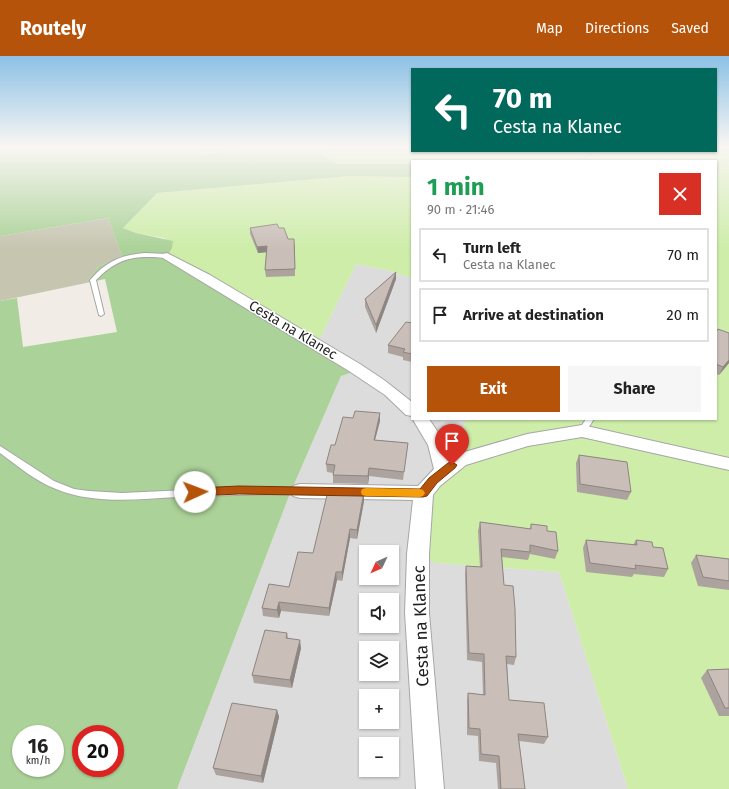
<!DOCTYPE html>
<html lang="en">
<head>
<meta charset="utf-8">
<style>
  :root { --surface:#fff; --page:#f6f6f6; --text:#222; --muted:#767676; --line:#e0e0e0; --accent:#b45309 }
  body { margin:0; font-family:"Fira Sans",sans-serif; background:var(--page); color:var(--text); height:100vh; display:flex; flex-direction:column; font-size:15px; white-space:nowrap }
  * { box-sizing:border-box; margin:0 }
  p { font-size:13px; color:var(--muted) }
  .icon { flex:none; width:22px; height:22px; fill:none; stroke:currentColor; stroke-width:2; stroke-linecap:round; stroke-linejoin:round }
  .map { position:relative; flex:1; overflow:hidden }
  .drawer { position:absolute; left:411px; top:104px; width:306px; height:260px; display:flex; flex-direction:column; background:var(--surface); border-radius:0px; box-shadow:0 1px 3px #0004 }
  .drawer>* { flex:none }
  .banner { position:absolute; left:411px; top:12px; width:306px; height:84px; border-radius:0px; box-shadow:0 1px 3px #0004; background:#00695c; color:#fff; overflow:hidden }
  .needle { width:26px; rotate:226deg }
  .fabs { position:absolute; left:359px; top:489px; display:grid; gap:8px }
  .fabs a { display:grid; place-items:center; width:40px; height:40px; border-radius:0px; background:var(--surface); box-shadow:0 1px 3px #0004; font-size:20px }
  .speed { position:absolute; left:12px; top:669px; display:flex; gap:8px; font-size:20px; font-weight:700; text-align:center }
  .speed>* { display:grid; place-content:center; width:52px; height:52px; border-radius:50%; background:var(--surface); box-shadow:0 1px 3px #0004; line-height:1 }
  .speed small { font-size:10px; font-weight:400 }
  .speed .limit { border:6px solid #d22; background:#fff; color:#111 }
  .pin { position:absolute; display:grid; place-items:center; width:34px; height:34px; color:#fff; margin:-41px -17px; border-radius:50% 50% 50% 0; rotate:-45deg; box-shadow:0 0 4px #0007 }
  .pin .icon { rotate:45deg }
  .me { position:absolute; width:44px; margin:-22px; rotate:88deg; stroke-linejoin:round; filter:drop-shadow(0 0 3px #0008) }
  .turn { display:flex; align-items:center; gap:14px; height:84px; padding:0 16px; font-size:18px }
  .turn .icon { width:52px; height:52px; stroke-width:2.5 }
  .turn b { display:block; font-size:28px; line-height:34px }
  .round { display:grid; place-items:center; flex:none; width:42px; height:42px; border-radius:0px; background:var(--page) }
  .head { display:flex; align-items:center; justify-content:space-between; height:68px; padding:0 16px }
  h1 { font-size:24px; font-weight:700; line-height:30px; color:#1e9e55 }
  .cta { display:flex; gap:8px; margin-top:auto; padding:8px 16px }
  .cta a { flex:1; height:46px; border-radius:0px; background:var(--accent); color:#fff; font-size:16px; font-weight:700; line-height:46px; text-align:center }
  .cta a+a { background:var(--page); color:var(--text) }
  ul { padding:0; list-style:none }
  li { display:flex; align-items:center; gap:12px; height:54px; margin:0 8px 6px; padding:0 8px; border:2px solid var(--line); border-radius:0px }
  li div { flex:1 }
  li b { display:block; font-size:15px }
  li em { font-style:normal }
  header { display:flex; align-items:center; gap:24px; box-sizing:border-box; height:56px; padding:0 20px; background:var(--accent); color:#fff }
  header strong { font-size:19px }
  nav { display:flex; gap:22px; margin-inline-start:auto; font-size:14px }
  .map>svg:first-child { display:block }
  .residential { fill:#dddcdc; fill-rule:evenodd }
  .construction { fill:#c6c5b0 }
  .grass { fill:#cdeda9 }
  .forest { fill:#abd298; fill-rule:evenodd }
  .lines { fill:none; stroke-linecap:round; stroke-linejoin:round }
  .stream { fill:#a3d5e0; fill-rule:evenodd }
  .service-casing { stroke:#a6a6a6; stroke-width:2 }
  .minor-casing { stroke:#a6a6a6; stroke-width:2 }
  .service { fill:#fff; fill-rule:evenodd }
  .minor { fill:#fff; fill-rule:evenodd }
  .wall { fill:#ada39e }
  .shaded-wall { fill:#8d8581 }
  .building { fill:#c9beb8; stroke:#8d8581 }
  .route { fill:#b45309; stroke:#753606 }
  .slow { fill:#f59e0b }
  .labels { text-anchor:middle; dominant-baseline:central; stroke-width:3; stroke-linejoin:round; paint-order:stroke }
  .street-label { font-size:14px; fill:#1f1f1f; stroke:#fff }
  .near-street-label { font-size:17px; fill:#1f1f1f; stroke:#fff }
</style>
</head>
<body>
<header>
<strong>Routely</strong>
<nav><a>Map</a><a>Directions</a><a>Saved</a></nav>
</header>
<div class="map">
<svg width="729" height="733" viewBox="0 0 729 733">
  <rect width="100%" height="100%" fill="#f1ece5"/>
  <path class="residential" d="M356,208l31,6 25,8v141h54l-7,32 1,9 -24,103 123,9 69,217h-451l112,-293 52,-120 18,-6 -42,-25zM366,496h26v26h-26zM366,544h26v26h-26zM366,592h26v26h-26zM366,640h26v26h-26zM366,688h26v26h-26z"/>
  <polygon class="construction" points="108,162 122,200 98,211 86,227 0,245 0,180"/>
  <g class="grass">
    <polygon points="194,90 271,90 201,99"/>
    <polygon points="337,90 412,90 412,95 716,95 716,90 729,90 729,733 628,733 559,516 435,507 418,498 423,437 460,404 459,395 466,363 716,363 716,105 412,105 412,108 337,108 321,97"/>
    <polygon points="350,120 412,121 412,222 387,214 356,208 317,289 167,200 165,182 136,177 123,172 157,137"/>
  </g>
  <path class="forest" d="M0,90h194l7,9 70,-9h66l-16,8 16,10h75v13l-62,-1 -193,17 -34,35 13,5 37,8 -1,7 -5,8 192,114 -18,6 -52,120 -112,293h-177v-488l17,-3 6,49 94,-15 -12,-53 -19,4 12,-16 24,-11 -14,-38 -108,18zM21,678h34v34h-34zM81,678h34v34h-34z"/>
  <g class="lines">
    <polygon class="stream" points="595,95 598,95 580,105 577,105"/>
    <defs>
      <g id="service">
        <path d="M145,197l22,1 3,2 -3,2c-31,-3 -49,-1 -71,22l8,34 -3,2 -2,-1 -9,-35 1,-1c16,-18 30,-24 54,-26z"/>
        <polygon points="586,363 594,363 585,377 579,377 578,375"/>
        <path d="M0,390l54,35 20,8 15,2 33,2 108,-5h70l3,1 2,2 -2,2 -3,1c-40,0 -81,1 -121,3 -41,2 -84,8 -123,-8 -21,-8 -38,-23 -56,-36z"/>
      </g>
      <g id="minor">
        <polygon points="167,197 210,219 360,308 384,324 412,346 412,360 406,359 385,339 349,315 163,202 161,200 163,198"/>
        <polygon points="412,362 429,363 446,388 450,402 454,399 527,378 582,369 729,402 729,414 582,381 528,390 466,409 440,430 433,439 429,498 429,557 444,733 416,733 405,557 407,498 413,444 300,442 293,440 290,435 293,430 300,428 418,430 434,413 428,389"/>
      </g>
    </defs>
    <use href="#service" class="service-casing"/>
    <use href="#minor" class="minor-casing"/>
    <use href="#service" class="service"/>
    <use href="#minor" class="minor"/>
  </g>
  <g class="wall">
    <polygon points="250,172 279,172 288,183 295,189 295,220 266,221 265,214 267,196 258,197 250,178"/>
    <polygon points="396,216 396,223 376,277 365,251 365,243"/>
    <polygon points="412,267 412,306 403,304 403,301 388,297 388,289"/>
    <polygon points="716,276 729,307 719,319 716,318"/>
    <polygon points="380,365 375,384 408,387 403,424 369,420 368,428 333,427 333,417 327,416 326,408"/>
    <polygon points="579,399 631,436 627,444 577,436 576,407"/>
    <polygon points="364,445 357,483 350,482 342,525 337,524 329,560 281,555 279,562 263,560 262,552 289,531 313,497"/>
    <polygon points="480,466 530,473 531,468 547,475 558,495 555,503 530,498 528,504 502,501 504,529 516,601 514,609 507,608 509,644 548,681 544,688 519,685 525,733 498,733 496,707 479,705 478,680 467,679 467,644 468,637 483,639 482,606 467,604 465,518 466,510 480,511 478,475"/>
    <polygon points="586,484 633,489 636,484 653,491 668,513 664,521 634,518 632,521 586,516 583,492"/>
    <polygon points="696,499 729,503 729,534 698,530 691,507"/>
    <polygon points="366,544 366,570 392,570 396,546 394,577 362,573 362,569"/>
    <polygon points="287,577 288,582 301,592 292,632 254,627 252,619"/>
    <polygon points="729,613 729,660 719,660 701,622 707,614"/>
    <polygon points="277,654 279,661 263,727 216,719 213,712"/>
  </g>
  <g class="shaded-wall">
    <polygon points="267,190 268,196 258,197 257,191"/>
    <polygon points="396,216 396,223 376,277 376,269"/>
    <polygon points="729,304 729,307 719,319 723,311"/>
    <polygon points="380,357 380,365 373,391 374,384"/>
    <polygon points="369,412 369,420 368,428 368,420"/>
    <polygon points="364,436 364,445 357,483 357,474"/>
    <polygon points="350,473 350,482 342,525 342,516"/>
    <polygon points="336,516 337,524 329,560 329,552"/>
    <polygon points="279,546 281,555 279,562 277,554"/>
    <polygon points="300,584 301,592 292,632 290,624"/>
    <polygon points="277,654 279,661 263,727 261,720"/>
  </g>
  <g class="building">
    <polygon points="277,168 279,172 284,172 288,183 294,183 295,213 265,214 267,190 257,191 250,172"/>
    <polygon points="396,216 376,269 365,243"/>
    <polygon points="406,266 412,267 412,298 403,296 405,293 388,289"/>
    <polygon points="718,273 729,277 729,304 723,311 716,308 716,276"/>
    <polygon points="355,355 380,357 374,384 408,387 404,416 369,412 368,420 333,419 335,409 326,408 331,389 335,389 343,361 353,362"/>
    <polygon points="579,399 627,406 631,436 580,428"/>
    <polygon points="328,435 364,436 357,474 350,473 342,516 336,516 329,552 279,546 277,554 262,552 269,528 289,531 298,496 313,497"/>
    <polygon points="480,466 531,473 531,468 547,470 547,475 556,476 558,495 530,489 530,496 501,493 504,529 513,530 515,553 516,601 506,600 509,644 544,647 548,681 518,678 525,733 501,733 499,700 481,698 480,673 469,672 468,637 485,639 484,598 469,597 467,545 466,510 482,511"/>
    <polygon points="586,484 637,489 636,484 652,486 653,491 663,492 668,513 635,509 636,513 590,507"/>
    <polygon points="696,499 729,503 729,525 703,521"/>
    <polygon points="365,543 379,544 366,544 366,569 362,569"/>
    <polygon points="392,546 396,546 394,572 372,570 392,570"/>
    <polygon points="265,574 287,577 286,582 300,584 290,624 252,619"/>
    <polygon points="729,613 729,652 725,652 707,614"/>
    <polygon points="232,647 277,654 261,720 213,712"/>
  </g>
  <linearGradient id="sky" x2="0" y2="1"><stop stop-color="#8cc1e5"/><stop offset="0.47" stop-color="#f9f6f3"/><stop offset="1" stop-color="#f9f6f3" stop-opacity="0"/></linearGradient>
  <rect width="729" height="193" fill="url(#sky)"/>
  <polygon class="route" points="452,406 457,409 455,412 437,427 427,440 423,441 239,438 195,440 191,439 190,436 191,433 195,432 239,430 420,433 429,422 448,407"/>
  <polygon class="slow" points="366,432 420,433 423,434 425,437 423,440 420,441 366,440 362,439 361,436 362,433"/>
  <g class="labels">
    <g class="street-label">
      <text transform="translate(293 274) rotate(31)">Cesta na Klanec</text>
    </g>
    <g class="near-street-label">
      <text transform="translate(421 570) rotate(-92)">Cesta na Klanec</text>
    </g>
  </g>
</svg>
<div class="fabs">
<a><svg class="needle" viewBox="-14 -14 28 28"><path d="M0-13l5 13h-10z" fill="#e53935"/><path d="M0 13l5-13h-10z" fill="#767676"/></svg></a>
<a><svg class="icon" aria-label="sound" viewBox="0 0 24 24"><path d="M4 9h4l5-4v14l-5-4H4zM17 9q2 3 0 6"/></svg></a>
<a><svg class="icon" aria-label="layers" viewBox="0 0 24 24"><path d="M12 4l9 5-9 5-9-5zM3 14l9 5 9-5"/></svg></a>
<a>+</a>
<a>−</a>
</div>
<div class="speed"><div>16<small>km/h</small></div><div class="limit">20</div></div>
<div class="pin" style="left:452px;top:409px;background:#d93025"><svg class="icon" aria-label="arrive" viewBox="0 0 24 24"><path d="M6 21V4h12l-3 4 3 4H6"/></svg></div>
<svg class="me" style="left:195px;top:436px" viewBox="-20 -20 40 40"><circle r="19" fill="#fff"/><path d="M0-13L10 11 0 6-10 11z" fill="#b45309"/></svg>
<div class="banner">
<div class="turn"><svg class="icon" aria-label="left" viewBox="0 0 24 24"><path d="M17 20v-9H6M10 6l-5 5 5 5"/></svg><div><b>70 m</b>Cesta na Klanec</div></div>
</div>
<section class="drawer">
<div class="head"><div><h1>1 min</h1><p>90 m · 21:46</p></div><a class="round" style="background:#d93025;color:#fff"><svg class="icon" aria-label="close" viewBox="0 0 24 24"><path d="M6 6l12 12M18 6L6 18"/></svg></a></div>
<ul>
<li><svg class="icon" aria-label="left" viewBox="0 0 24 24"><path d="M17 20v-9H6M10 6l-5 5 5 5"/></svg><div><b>Turn left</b><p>Cesta na Klanec</p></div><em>70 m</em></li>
<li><svg class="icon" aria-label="arrive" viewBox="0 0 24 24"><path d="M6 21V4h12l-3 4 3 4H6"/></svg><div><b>Arrive at destination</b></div><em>20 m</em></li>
</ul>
<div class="cta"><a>Exit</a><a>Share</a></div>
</section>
</div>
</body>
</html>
